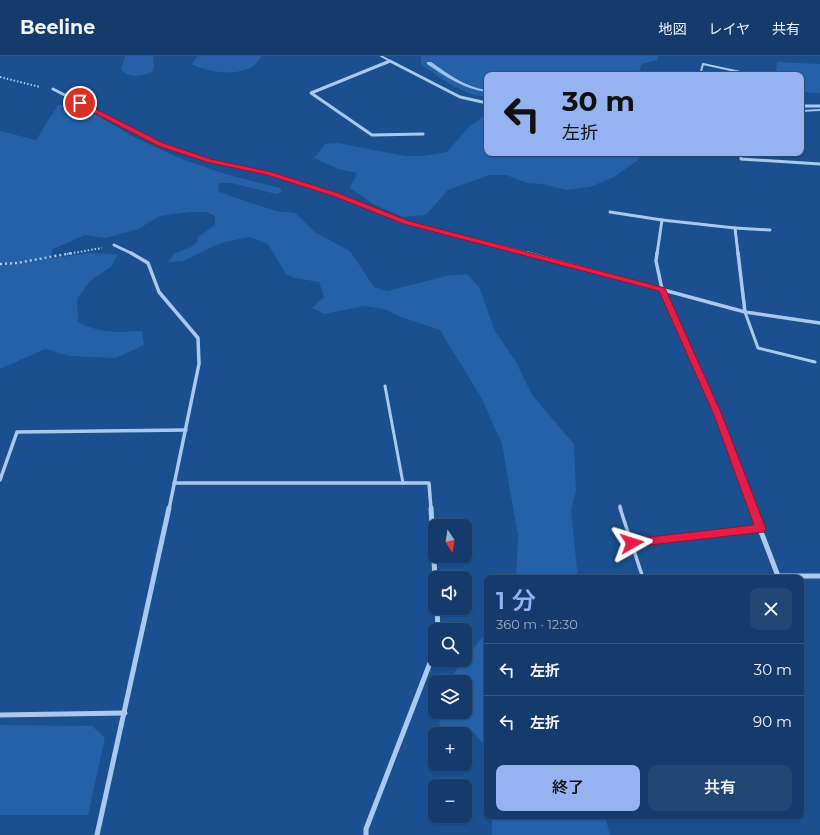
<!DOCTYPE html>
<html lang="ja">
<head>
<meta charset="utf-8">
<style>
  :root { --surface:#143b6b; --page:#214673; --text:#f1f3f6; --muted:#9dadc1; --line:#33557e; --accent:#95b2f1 }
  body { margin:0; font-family:Montserrat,"Noto Sans JP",sans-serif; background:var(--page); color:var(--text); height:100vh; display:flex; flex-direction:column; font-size:15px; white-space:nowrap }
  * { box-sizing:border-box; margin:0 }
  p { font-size:13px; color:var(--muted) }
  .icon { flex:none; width:22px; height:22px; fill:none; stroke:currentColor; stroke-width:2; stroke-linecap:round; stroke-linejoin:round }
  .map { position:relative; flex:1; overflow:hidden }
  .panel { position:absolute; left:484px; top:519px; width:320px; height:244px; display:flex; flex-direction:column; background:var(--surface); border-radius:8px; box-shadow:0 1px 3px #0004,0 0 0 1px var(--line) }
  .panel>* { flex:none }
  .banner { position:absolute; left:484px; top:16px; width:320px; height:84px; border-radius:8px; box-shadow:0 1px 3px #0004,0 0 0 1px var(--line); background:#95b2f1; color:#111; overflow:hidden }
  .needle { width:26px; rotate:168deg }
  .tools { position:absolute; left:428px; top:463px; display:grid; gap:8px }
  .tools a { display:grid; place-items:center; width:44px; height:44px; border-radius:8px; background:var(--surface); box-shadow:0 1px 3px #0004,0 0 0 1px var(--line); font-size:20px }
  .pin { position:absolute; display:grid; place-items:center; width:34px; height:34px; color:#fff; margin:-17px; border:2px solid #fff; border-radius:50%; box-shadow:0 1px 4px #0007 }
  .me { position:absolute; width:44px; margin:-22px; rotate:84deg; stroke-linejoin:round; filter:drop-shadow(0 0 3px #0008) }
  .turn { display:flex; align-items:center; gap:14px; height:84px; padding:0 12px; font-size:18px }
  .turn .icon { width:52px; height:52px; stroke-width:2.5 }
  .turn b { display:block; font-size:28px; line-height:34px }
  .round { display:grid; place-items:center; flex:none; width:42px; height:42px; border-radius:8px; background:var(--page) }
  .summary { display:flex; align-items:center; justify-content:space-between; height:68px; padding:0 12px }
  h1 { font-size:24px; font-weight:600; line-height:30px; color:var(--accent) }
  .action { display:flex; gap:8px; margin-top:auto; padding:8px 12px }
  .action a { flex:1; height:46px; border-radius:8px; background:var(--accent); color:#111; font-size:16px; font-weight:600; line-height:46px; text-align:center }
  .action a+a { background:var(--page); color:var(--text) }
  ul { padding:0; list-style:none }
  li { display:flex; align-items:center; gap:12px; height:52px; padding:0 12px; border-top:1px solid var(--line) }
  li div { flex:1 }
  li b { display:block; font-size:15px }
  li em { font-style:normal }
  header { display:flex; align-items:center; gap:24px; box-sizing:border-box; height:56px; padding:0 20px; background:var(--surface); border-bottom:1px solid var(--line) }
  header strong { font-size:19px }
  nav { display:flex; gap:22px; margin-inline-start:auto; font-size:14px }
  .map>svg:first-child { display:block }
  .green { fill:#2461a8 }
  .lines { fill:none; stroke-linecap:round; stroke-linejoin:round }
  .stream { fill:#9cc4f0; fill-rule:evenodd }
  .path-far1 { stroke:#a9c9ee; stroke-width:2; stroke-dasharray:1.5 2; stroke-linecap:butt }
  .path { stroke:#a9c9ee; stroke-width:2.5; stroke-dasharray:2 3; stroke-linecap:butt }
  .lane-far2 { stroke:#a9c9ee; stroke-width:2 }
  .lane-far1 { stroke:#a9c9ee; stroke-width:3 }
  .lane { stroke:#a9c9ee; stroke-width:3.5 }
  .street-far2 { stroke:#a9c9ee; stroke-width:3 }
  .street-far1 { stroke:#a9c9ee; stroke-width:3.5 }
  .street { stroke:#a9c9ee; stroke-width:5 }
  .route { fill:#e11d48; stroke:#92132f }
</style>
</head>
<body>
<header>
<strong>Beeline</strong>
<nav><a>地図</a><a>レイヤ</a><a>共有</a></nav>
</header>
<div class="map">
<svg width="820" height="779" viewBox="0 0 820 779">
  <rect width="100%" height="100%" fill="#1b4f8f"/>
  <g class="green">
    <path d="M125,0h28l1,11 -2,5c-12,4 -21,7 -31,-2z"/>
    <path d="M198,0h63c-8,23 -52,18 -69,8z"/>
    <path d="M421,0h237l-1,4 -15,4 -4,9 1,2h-152v22c-25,-2 -47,-19 -66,-33z"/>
    <polygon points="777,6 820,8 820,37 801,36 801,19 776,19"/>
    <path d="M58,49h22l54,32 50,23 41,14 55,14 2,4 -6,2 -45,-11h-12l-1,8 15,6 43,14 19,2 21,20 34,18 24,36 13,4 59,-15 21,-2 12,13 16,44 21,31 16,33 42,49 2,47 -5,19 7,68h-62l2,-42 -16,-92 -20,-45 -42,-69 -39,-13 -17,-8 -20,-3 -40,8 -12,-6 12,-11 -5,-15 -25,-4 -8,-4 -18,-30 -19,-7 -28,6 -38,18 -15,1 6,-8 17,-7 6,-5 1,-5 17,-12v-9l-8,-4h-17l-30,4 -22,13 -32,9 -21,-3 -32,14 -5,10 41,-6 29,1 -6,12 -22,15 -13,18 1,23c23,12 39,10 64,9l2,14 -28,13 -46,-2 -25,-7 -45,20v-238l36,9z"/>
    <polygon points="485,59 487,59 487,97 642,97 638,104 614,121 590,131 566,134 542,128 527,127 506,119 489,119 448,134 426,159 403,161 375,149 350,132 357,117 338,113 314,102 325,88 338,87 405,100 422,100 447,96 469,71"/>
    <polygon points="487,575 487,692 471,674 440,671 438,656 465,656 465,626 447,626"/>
    <polygon points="0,669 92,670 105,682 88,759 0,759"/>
    <polygon points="493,760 605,760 610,779 492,779 492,763"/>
  </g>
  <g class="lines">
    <g class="stream">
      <path d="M427,6h4c17,12 34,25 56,28v2c-23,-3 -41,-15 -60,-28z"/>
      <polygon points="820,53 820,55 801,56 801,54"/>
    </g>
    <g class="path-far1">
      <polyline points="0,21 40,31"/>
      <polyline points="67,198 102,192"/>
    </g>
    <polyline class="path" points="0,208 17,207 72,197"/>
    <g class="lane-far2">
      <polyline points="381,0 390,5"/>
      <polyline points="700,19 703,8 754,19"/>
    </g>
    <g class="lane-far1">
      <polyline points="745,256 758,292 815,306"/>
      <polyline points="385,330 403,427"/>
      <polyline points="620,450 621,453"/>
    </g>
    <polyline class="lane" points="620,452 643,522"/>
    <g class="street-far2">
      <polyline points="53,33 160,88 209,105 268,117 336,138 407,167 531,198"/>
      <polyline points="801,50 820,50"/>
      <polyline points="423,78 372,79 311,37 390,5 460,41 487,47"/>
      <polyline points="741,97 741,103 820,108"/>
      <polyline points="610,156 662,164"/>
      <polyline points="735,172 770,174"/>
      <polyline points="114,189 133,198"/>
      <polyline points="657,198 662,164 735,172 738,198"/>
    </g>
    <g class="street-far1">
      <polyline points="131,197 148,207 159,236 198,282 199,308 169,453"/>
      <polyline points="527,197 745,256 820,267"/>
      <polyline points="657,197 656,205 662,233 718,359 753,453"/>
      <polyline points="738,197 745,256"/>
      <polyline points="0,424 17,376 186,374"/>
      <polyline points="174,427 429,427 431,453"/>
    </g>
    <g class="street">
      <polyline points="431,452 435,522"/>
      <polyline points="752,452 778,520 820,520"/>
      <polyline points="632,487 761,473"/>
      <polyline points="437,552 438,574"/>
      <polyline points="0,659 125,657"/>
      <polyline points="97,779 169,452"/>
      <polyline points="366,779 366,773 435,594"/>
    </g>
  </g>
  <polygon class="route" points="77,46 82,46 163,87 211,103 271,116 338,137 409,165 665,232 722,359 766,473 764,476 632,491 628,489 627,487 628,484 632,483 754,469 714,359 659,235 404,168 333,140 267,119 207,106 158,90 77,48"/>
</svg>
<div class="tools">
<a><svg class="needle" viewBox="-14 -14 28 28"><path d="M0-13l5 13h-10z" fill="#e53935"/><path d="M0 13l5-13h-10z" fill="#9dadc1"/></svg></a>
<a><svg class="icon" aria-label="sound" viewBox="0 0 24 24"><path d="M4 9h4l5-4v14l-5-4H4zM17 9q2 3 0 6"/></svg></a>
<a><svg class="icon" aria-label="search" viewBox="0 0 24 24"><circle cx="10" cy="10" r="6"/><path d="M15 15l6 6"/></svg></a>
<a><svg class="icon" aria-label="layers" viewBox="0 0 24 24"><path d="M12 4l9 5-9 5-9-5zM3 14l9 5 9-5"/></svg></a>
<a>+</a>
<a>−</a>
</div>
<div class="pin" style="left:80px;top:47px;background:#d93025"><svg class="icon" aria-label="arrive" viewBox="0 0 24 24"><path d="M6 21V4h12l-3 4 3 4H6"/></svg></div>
<svg class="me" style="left:632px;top:487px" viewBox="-20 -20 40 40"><path d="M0-17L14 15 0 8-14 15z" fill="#e11d48" stroke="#fff" stroke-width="4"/></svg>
<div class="banner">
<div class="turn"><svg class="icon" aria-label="left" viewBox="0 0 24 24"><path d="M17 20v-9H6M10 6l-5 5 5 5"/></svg><div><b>30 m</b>左折</div></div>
</div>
<section class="panel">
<div class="summary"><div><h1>1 分</h1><p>360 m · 12:30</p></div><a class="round"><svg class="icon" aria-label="close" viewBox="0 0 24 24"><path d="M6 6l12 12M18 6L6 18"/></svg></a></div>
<ul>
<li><svg class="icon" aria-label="left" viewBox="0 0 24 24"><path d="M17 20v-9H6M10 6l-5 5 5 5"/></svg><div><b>左折</b></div><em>30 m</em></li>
<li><svg class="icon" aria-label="left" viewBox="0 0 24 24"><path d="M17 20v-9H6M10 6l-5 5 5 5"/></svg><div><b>左折</b></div><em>90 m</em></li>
</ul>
<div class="action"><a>終了</a><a>共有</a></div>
</section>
</div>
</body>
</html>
